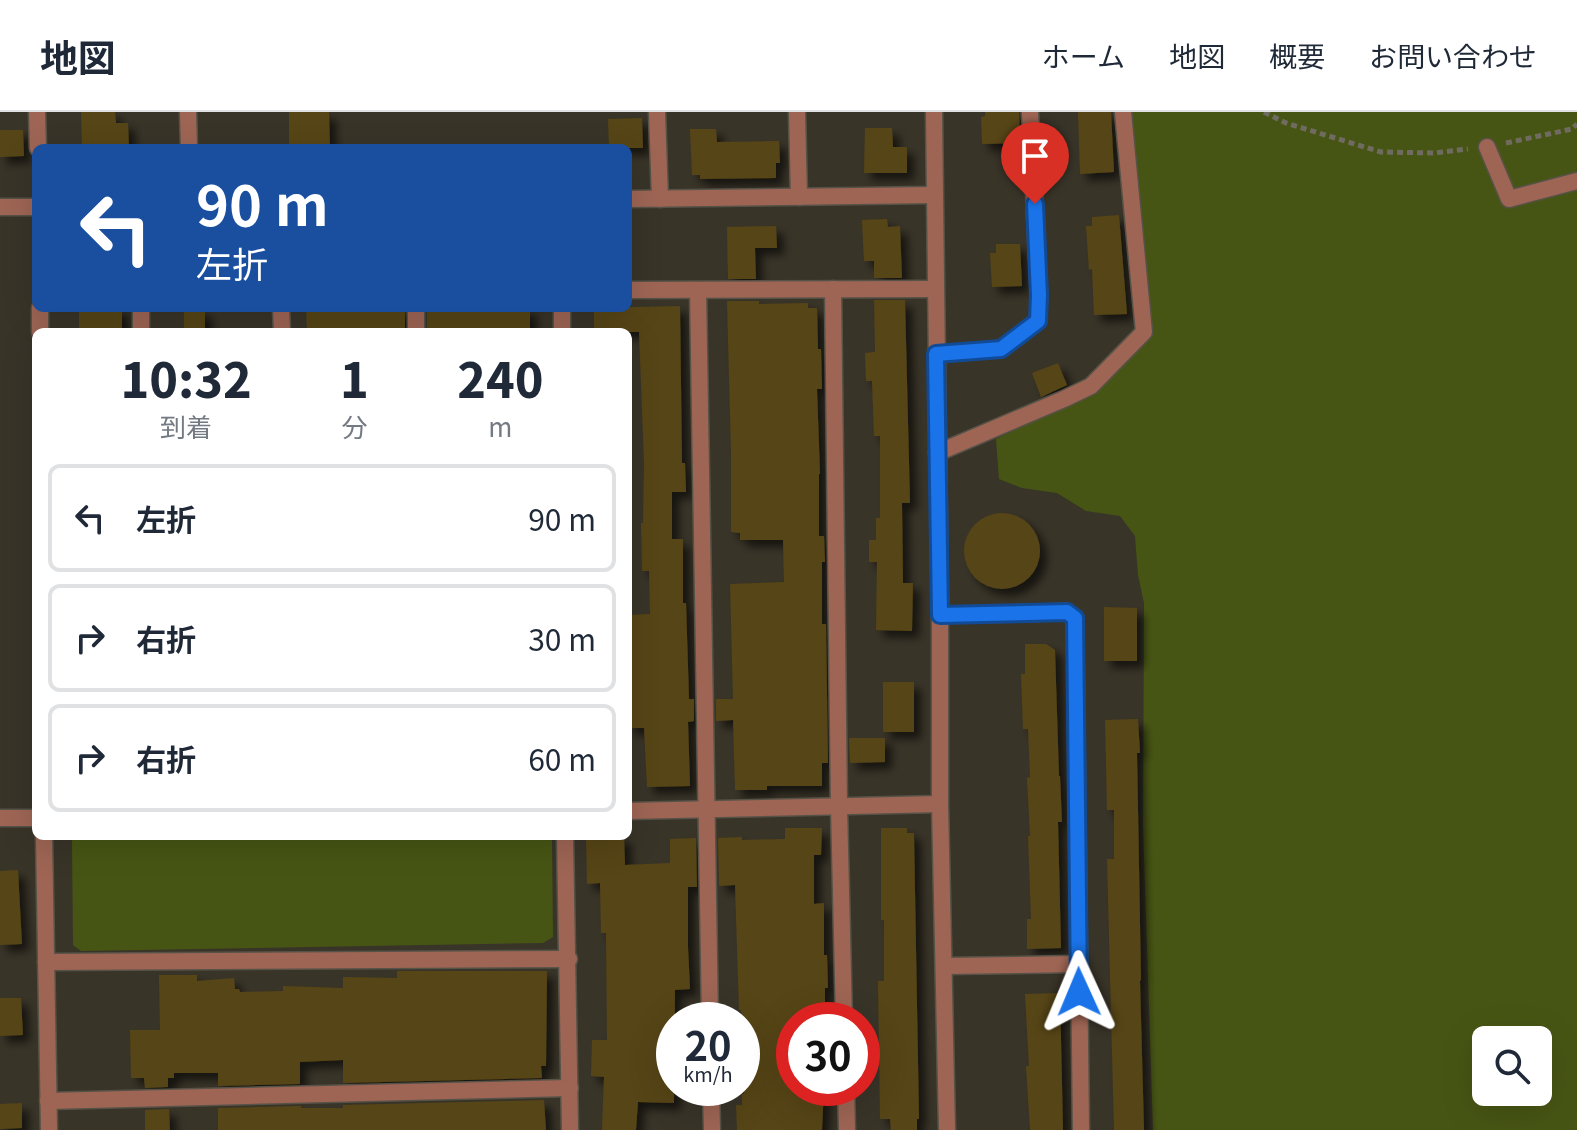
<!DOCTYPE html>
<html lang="ja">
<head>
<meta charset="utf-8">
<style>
  :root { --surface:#fff; --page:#f6f6f7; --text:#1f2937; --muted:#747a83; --line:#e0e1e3 }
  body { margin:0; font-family:Georgia,"Noto Sans JP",serif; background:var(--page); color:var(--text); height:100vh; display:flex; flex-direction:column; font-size:30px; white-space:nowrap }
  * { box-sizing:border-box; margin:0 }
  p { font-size:26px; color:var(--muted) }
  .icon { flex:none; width:44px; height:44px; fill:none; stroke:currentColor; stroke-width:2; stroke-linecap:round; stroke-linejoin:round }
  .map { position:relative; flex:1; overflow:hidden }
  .side { position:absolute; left:32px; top:216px; width:600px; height:512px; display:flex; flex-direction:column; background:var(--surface); border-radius:12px; box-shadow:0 8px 32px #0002 }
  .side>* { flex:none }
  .top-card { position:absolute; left:32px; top:32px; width:600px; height:168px; border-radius:12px; box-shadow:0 8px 32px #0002; background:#1a4fa0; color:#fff; overflow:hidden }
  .tools { position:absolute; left:1472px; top:914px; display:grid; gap:16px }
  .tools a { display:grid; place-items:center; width:80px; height:80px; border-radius:12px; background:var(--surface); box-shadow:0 8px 32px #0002; font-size:40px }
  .speed { position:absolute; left:656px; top:890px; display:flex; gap:16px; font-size:40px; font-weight:700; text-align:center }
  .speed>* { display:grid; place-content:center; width:104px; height:104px; border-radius:50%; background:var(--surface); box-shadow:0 8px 32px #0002; line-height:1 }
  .speed small { font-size:20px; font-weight:400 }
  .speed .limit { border:12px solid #d22; background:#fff; color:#111 }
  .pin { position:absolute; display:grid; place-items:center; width:68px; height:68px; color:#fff; margin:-82px -34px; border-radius:50% 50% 50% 0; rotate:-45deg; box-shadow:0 0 8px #0007 }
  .pin .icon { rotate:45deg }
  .me { position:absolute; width:88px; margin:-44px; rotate:359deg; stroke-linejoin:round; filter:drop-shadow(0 0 6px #0008) }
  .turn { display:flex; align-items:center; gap:28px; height:168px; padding:0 32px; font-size:36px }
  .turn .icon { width:104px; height:104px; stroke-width:2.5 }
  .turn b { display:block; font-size:56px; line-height:68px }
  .eta { display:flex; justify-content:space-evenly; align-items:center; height:136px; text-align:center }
  .eta b { font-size:48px; font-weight:800; line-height:56px }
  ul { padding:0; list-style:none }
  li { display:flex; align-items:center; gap:24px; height:108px; margin:0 16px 12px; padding:0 16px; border:4px solid var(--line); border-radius:12px }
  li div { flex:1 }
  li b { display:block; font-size:30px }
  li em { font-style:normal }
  header { display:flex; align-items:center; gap:48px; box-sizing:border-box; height:112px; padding:0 40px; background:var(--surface); border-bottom:2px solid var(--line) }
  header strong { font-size:38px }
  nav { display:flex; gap:44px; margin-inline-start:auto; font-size:28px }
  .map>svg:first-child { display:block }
  .green { fill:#475514; fill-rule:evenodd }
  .building { fill:#574515; filter:url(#shadow) }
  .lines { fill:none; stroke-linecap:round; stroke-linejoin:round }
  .service-casing { stroke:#575247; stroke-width:19 }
  .minor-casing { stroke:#575247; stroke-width:19 }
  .tertiary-casing { stroke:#575247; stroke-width:19 }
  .path { stroke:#706b61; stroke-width:5; stroke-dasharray:6 4; stroke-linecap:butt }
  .service { stroke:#9e6554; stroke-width:16 }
  .minor { stroke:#9e6554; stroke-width:16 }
  .tertiary { stroke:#9e6554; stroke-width:16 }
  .route-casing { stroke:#114b97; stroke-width:20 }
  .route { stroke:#1a73e8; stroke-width:14 }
</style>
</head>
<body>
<header>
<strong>地図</strong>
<nav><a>ホーム</a><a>地図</a><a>概要</a><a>お問い合わせ</a></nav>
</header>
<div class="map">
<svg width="1577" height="1018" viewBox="0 0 1577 1018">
  <defs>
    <filter id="shadow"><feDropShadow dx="7" dy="7" stdDeviation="4" flood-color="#0009"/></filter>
  </defs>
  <rect width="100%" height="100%" fill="#393428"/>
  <g class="green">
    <path d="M1131,0h446v1018h-424l-10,-304 1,-223 -6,-28 -3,-39 -15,-20 -34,-5 -29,-18 -35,-5 -23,-9 -3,-40 79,-39 69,-77zM1486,928h52v52h-52z"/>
    <polygon points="75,724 548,724 552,729 553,825 543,831 81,839 73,833 72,729"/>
  </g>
  <g class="building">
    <polygon points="81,0 115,0 116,11 128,11 129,36 82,36"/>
    <polygon points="289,0 329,0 330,36 289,36"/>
    <polygon points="985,0 1019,0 1020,31 982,32 981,5 985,4"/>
    <polygon points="1078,0 1111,0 1114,60 1080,62"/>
    <polygon points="642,6 643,36 609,36 608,7"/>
    <polygon points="865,16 892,16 893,35 907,35 907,61 864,61"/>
    <polygon points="690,17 716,17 717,30 779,29 780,51 776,51 776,66 700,67 700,63 692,63"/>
    <polygon points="0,18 23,18 24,44 0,45"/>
    <polygon points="1119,103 1127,202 1094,203 1092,157 1089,158 1086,114 1092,114 1092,105"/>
    <polygon points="887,107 888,115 900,114 902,166 874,166 874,149 864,149 862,108"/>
    <polygon points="776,114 777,136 755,136 756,167 728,167 727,115"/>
    <polygon points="996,132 1020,132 1022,174 992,175 990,141 996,141"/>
    <polygon points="874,188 905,188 910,391 902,391 903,471 913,471 912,519 876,518 877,450 869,450 869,428 876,428 876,406 880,406 880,324 874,324 872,269 866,269 865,241 875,240"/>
    <polygon points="727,189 759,189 759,192 808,191 808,196 817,196 818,237 821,237 822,277 817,277 820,362 819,362 819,424 824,424 825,450 822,450 822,512 826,512 828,651 822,651 822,674 767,674 767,678 735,678 733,608 716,609 716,587 733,587 730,472 784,470 783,428 740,428 740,421 731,420 731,340"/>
    <polygon points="680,194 682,351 685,351 686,380 672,380 672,427 683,427 683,491 686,491 689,587 694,587 694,609 688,610 690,674 647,675 644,616 628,616 628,503 650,502 649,459 642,459 641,411 643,411 644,351 639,220 594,220 594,196"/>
    <rect x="79" y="196" width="43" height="24"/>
    <polygon points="306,196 405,197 405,220 307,220"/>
    <polygon points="530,196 530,220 427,220 427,198"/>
    <rect x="184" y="198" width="21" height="22"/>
    <polygon points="1058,251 1067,273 1041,285 1032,261"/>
    <circle cx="1002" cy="439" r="38"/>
    <polygon points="1104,495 1137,496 1137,549 1104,549"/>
    <polygon points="1025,532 1046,532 1055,538 1059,664 1060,664 1062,710 1058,710 1061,836 1027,837 1027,807 1031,807 1028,724 1030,724 1027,666 1030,665 1028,617 1023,617 1021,562 1025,562"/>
    <rect x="883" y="570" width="31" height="50"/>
    <polygon points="1138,607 1140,641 1137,641 1141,868 1140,869 1144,1018 1114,1018 1107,747 1114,747 1114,698 1107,698 1105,608"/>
    <polygon points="849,626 885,626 885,650 850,651"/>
    <polygon points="785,716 822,716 821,743 814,743 814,792 824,791 824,843 827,843 828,876 825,876 825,908 794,908 794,976 824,976 822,1018 737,1018 736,993 742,993 742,982 744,982 742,908 741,898 739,898 735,773 719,774 718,726 742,725 742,728 785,727"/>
    <polygon points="881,716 907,716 907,721 914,721 919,1007 917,1007 917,1018 891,1018 890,1007 880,1007 878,869 884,869 884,808 881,808"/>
    <polygon points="586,724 624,724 625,753 670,751 670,727 696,726 697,775 688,775 688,835 690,877 675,878 674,991 638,990 636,1018 602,1018 604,965 591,964 592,928 607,928 606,821 601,821 600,771 587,772"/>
    <polygon points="18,758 22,832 0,833 0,759"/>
    <polygon points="397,859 547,859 546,954 541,954 542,966 343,971 343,948 300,950 300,972 218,974 218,961 174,961 174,966 168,966 168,975 145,976 144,966 131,966 130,918 160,918 159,863 197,863 197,869 234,866 235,877 239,877 240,880 283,879 283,874 343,876 343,865 397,866"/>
    <polygon points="1060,881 1063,1018 1030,1018 1026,954 1029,954 1025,882"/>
    <polygon points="0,886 21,886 23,923 0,924"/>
    <polygon points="544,988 546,1018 218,1018 218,996 301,994 301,996 343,996 343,993"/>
    <polygon points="22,991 22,1016 0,1017 0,992"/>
    <polygon points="169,997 170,1018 145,1018 145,998"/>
  </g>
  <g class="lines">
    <defs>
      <polyline id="service" points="1487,35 1509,87 1577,69"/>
      <g id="minor">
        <polyline points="37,0 38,36"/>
        <polyline points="188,0 189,36"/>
        <polyline points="657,0 660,87"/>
        <polyline points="797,0 799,85"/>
        <polyline points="934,0 940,503 940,692 947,1018"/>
        <polyline points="628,87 934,83"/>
        <polyline points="833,177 839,694 844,908"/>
        <polyline points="628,178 935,177"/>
        <polyline points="698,178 710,908"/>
        <polyline points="141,196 141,220"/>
        <polyline points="281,196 282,220"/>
        <polyline points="416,196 416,220"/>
        <polyline points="562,196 562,220"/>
        <polyline points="936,242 1001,237 1038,209 1039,183 1030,0"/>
        <polyline points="937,341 1064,287 1091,274 1144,220 1123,0"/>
        <polyline points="940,503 1067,500 1075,506 1081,1018"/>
        <polyline points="628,699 940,692"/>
        <polyline points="0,706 36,706"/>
        <polyline points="565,724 570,1018"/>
        <polyline points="46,850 569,847"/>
        <polyline points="944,854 1078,852"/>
        <polyline points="711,976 712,1018"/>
        <polyline points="846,976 847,1018"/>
        <polyline points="48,989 570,976"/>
      </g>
      <g id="tertiary">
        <polyline points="0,95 36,95"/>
        <polyline points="40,196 40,220"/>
        <polyline points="44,724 49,1018"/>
      </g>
    </defs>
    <use href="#service" class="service-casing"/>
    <use href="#minor" class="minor-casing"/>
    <use href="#tertiary" class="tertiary-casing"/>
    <g class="path">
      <polyline points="1264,0 1286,11 1381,40 1434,41 1468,37"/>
      <polyline points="1506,31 1572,17 1577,12"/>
    </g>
    <use href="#service" class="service"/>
    <use href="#minor" class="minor"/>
    <use href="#tertiary" class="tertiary"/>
  </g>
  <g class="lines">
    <defs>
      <polyline id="route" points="1035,92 1039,183 1038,209 1001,237 936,242 940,503 1067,500 1075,506 1079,880"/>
    </defs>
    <use href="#route" class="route-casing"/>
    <use href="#route" class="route"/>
  </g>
</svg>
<div class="tools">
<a><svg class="icon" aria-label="search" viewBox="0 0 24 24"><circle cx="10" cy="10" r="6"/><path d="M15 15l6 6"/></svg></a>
</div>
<div class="speed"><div>20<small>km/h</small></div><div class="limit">30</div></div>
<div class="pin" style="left:1035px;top:92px;background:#d93025"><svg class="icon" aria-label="arrive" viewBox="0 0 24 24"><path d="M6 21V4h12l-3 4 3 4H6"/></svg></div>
<svg class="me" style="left:1079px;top:880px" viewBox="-20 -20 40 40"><path d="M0-17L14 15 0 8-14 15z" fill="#1a73e8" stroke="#fff" stroke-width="4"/></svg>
<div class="top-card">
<div class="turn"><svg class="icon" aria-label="left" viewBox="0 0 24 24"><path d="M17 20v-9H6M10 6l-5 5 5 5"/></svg><div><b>90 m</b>左折</div></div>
</div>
<section class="side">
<div class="eta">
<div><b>10:32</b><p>到着</p></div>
<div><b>1</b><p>分</p></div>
<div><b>240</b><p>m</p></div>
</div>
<ul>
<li><svg class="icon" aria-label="left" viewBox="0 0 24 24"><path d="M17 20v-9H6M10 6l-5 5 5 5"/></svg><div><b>左折</b></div><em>90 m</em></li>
<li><svg class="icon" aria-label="right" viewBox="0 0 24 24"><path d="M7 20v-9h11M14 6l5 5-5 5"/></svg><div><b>右折</b></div><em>30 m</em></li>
<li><svg class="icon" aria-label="right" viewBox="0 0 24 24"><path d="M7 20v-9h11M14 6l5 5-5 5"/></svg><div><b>右折</b></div><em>60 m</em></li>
</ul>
</section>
</div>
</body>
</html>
